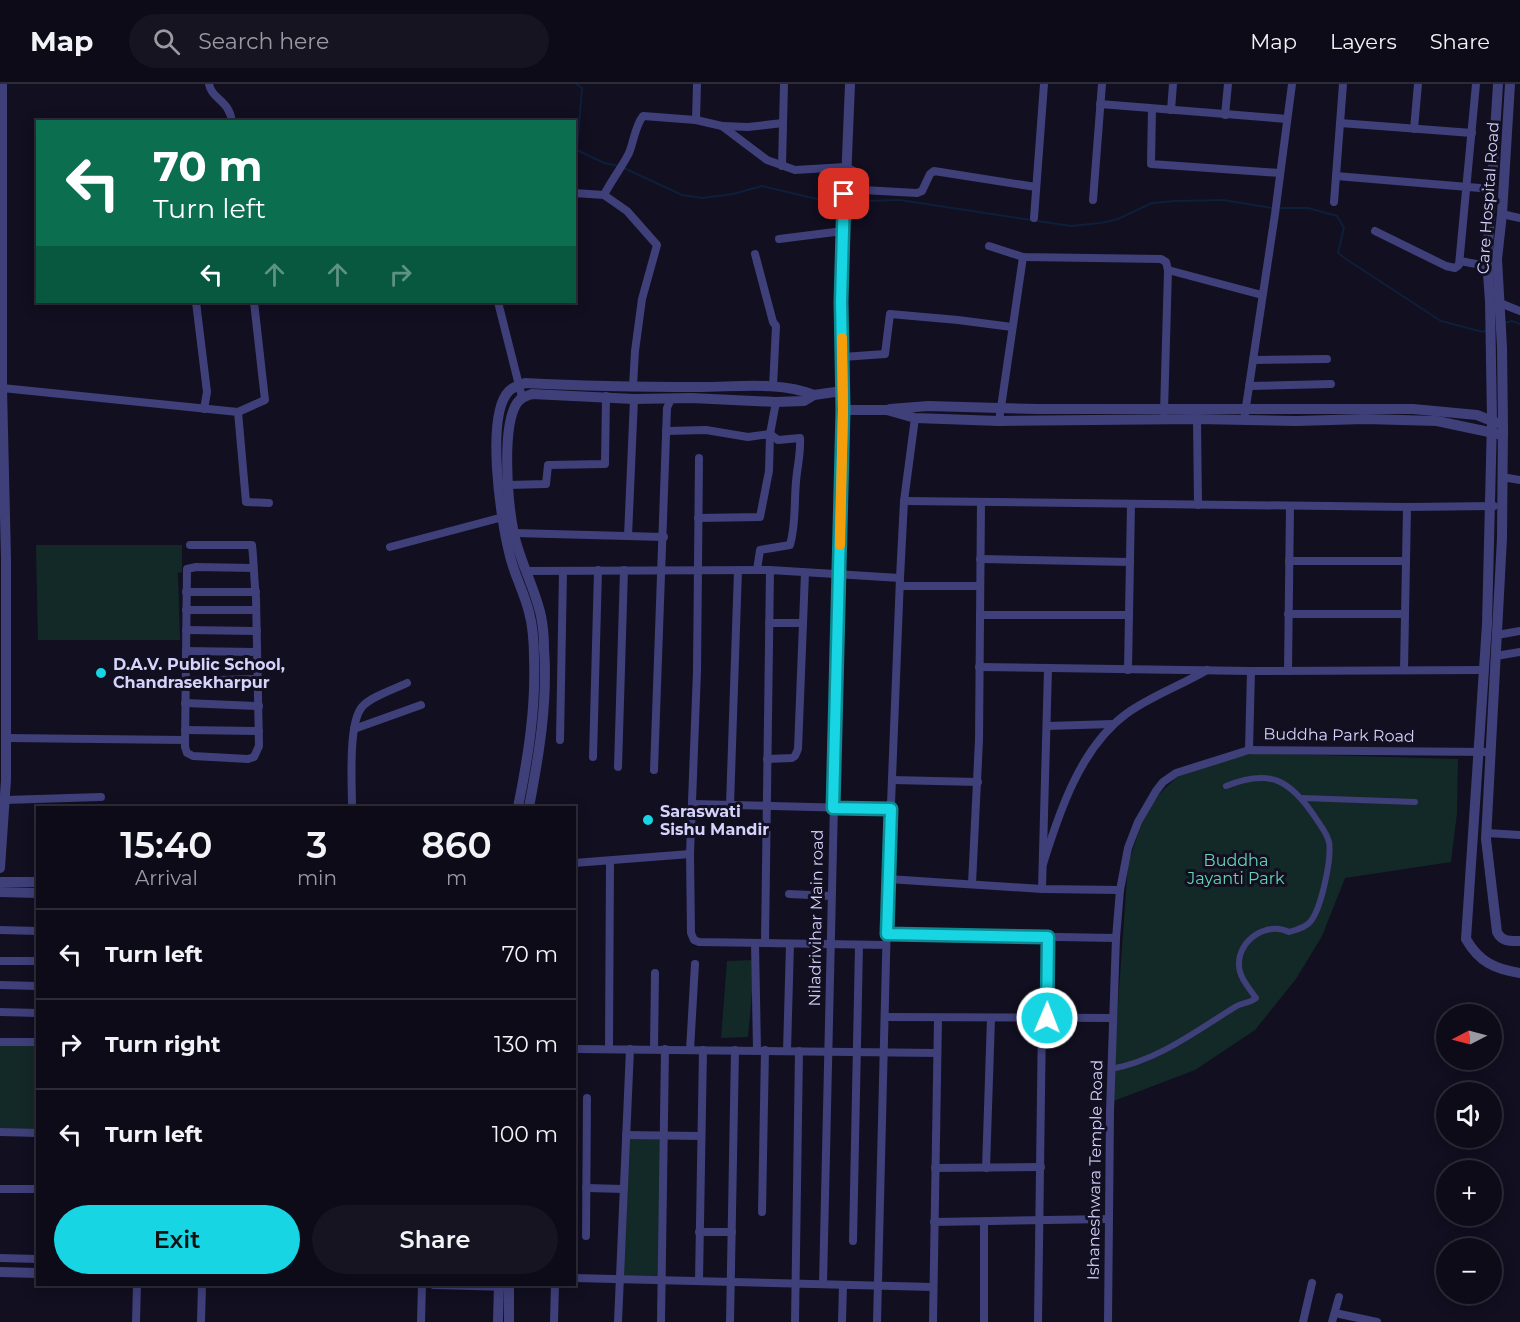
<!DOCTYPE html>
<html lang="en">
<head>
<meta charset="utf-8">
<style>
  :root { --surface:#0d0b18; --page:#161421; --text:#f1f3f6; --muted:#9a9ba2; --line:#2d2b37; --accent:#17d5e2 }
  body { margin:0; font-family:Montserrat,sans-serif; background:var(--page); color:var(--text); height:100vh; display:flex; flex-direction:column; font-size:22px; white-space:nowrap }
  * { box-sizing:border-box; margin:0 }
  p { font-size:20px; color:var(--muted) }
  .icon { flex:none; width:33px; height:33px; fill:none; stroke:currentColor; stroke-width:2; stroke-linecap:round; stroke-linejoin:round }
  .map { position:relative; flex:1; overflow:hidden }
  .drawer { position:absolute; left:36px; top:722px; width:540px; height:480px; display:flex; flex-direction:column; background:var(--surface); border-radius:0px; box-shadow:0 3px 15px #0003,0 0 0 2px var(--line) }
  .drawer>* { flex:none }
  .hud { position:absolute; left:36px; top:36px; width:540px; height:183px; border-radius:0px; box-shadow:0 3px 15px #0003,0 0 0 2px var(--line); background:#0b6e4f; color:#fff; overflow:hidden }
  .needle { width:39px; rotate:264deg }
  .tools { position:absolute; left:1436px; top:920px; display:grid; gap:12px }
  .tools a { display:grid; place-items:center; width:66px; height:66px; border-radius:50%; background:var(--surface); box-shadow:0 3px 15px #0003,0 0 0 2px var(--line); font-size:30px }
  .pin { position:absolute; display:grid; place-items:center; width:51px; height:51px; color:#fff; margin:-26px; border-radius:12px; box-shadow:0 3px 9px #0006 }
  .me { position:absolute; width:66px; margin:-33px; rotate:1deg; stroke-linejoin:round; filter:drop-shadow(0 0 4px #0008) }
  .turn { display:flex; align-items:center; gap:21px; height:126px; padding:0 18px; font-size:27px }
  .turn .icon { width:78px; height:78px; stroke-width:2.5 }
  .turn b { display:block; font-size:42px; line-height:51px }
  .lanes { display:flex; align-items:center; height:57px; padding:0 18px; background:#0003; justify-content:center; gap:30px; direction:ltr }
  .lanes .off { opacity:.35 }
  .eta { display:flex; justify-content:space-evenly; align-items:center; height:102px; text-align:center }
  .eta b { font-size:36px; font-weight:600; line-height:42px }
  .action { display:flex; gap:12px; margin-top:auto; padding:12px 18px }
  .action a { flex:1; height:69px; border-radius:36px; background:var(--accent); color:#111; font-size:24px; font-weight:600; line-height:69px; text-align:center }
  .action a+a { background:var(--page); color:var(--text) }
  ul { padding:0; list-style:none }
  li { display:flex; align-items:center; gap:18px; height:90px; padding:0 18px; border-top:2px solid var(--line) }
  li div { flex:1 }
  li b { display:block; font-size:22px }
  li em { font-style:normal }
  header { display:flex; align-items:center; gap:36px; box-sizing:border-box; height:84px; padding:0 30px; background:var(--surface); border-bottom:2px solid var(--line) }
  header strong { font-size:28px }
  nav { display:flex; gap:33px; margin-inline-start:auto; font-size:21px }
  .search { width:420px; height:54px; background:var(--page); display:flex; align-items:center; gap:15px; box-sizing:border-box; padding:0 21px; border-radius:33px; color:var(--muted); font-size:22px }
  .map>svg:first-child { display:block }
  .green { fill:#132927 }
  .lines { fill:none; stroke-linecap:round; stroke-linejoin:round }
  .stream { stroke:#0e1f3a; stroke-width:2 }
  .pedestrian { stroke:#3f3f7a; stroke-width:6 }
  .minor { stroke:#3f3f7a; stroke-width:8 }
  .tertiary { stroke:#3f3f7a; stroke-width:10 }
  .route-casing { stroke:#0f8a93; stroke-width:15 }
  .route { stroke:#17d5e2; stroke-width:10 }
  .slow { stroke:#f59e0b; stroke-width:10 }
  .poi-dot { fill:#17d5e2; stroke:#110f20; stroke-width:2 }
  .labels { text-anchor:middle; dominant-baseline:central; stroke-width:6; stroke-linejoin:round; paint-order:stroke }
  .street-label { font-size:16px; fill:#d5d2fb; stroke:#110f20 }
  .poi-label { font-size:16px; font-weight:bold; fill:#d5d2fb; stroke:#110f20; text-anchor:start }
  .park-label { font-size:16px; fill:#66d3b4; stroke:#110f20 }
</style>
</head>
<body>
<header>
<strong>Map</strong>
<div class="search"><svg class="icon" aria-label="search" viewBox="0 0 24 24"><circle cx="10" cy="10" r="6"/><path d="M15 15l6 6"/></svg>Search here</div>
<nav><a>Map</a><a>Layers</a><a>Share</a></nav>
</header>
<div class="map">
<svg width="1520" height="1238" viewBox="0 0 1520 1238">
  <rect width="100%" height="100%" fill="#110f20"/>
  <g class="green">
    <polygon points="36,461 182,461 182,488 178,489 180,556 38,556"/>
    <polygon points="1256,669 1458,675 1457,729 1451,778 1345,794 1322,852 1296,895 1255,946 1195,986 1111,1018 1128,780 1141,741 1157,712 1177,693 1220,677"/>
    <polygon points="755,876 748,953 721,954 727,877"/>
    <polygon points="0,959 37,959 37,1050 0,1049"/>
    <polygon points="626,1051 664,1052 663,1195 620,1195"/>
  </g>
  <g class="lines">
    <g class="stream">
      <polyline points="576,0 582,4 577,66 604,79 619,82"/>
      <polyline points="624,84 682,111 702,114 733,110 762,102 842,121"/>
      <polyline points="865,117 900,116 1071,142 1101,139 1118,135 1152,119 1175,117 1223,116 1272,124"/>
      <polyline points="848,122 860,118"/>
      <polyline points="1278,124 1308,124 1337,132 1344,144 1338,169 1346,175 1441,237 1483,248 1486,246"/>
      <polyline points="1505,239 1512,237 1520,240"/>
    </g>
    <g class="pedestrian">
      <polyline points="1302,714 1415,718"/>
      <path d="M1111,985c46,-8 85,-38 124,-62 7,-5 14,-3 21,-9 -7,-10 -17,-21 -17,-33 -1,-25 28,-44 50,-33 7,-2 16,-4 21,-10 11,-12 22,-64 19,-80 -2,-9 -9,-17 -14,-25 -25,-37 -45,-49 -89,-31"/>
    </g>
    <g class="minor">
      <path d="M209,0c3,16 20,15 23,38"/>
      <polyline points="1100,20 1287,35"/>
      <polyline points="1152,25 1151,80 1280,89"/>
      <polyline points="1171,26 1173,0"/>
      <polyline points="1225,31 1228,0"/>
      <polyline points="696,36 697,0"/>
      <polyline points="1340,39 1472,49"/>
      <polyline points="722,42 748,43 783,39"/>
      <polyline points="1414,45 1418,0"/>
      <polyline points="782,82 784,0"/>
      <polyline points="1336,92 1492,105"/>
      <polyline points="845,105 917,109 922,107 930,90 934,87 1036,103"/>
      <polyline points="574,109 604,111 627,127 657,161 642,215 635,267 633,302"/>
      <path d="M604,111c7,-14 18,-28 25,-42 5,-12 6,-27 14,-37l53,4 26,6 45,34 28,10 50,-3 11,5 6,12 1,20 -20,19"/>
      <polyline points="1093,116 1102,0"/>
      <polyline points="1334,118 1343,0"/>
      <polyline points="1502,130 1520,134"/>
      <polyline points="1034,134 1044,0"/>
      <polyline points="1375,147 1446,182 1455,184 1459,181 1476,0"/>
      <polyline points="779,155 843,147"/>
      <polyline points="989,162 1023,173 1161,175 1166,178 1168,186 1164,328"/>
      <polyline points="755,170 773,238 776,242 773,303"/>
      <polyline points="1460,177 1492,183"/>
      <polyline points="1168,186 1262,211"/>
      <polyline points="196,218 207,308 204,325"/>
      <polyline points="498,218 522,313"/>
      <polyline points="1500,219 1520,227"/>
      <polyline points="843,273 885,270 890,230 958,236 1012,243"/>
      <polyline points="1253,276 1327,275"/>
      <polyline points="1249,302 1331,300"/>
      <polyline points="2,304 238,328 265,316 254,218"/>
      <polyline points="238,328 246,418 269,419"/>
      <polyline points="1197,335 1198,421"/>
      <polyline points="1244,336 1275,130 1292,0"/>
      <polyline points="999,337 1023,173"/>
      <polyline points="666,347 706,346 748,353 770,350 769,387 760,433 698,434"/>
      <polyline points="699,374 697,587 690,770 691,849 694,856 699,858 886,861"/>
      <polyline points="1502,393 1520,396"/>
      <polyline points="507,401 546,400 548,381 605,380 606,312"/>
      <polyline points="904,417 1407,423 1494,422"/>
      <polyline points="514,449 664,453"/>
      <polyline points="628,452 634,315"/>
      <path d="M190,461h62c2,18 2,35 4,53l3,148 -5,11 -6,2 -55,-3 -6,-3 -2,-6 2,-178 9,-2 58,1"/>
      <polyline points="390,463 503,433"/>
      <polyline points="980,475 1130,478"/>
      <polyline points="1289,477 1406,477"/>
      <path d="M757,486l3,-20 30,-5c6,-20 4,-42 6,-63 1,-15 5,-28 4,-44l-22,2 -8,-6 6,-32"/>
      <polyline points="526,487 770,486 900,494"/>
      <polyline points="900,502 980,502"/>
      <polyline points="186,508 256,508"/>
      <polyline points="186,526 256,526"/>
      <polyline points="1288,530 1405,530"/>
      <polyline points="980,531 1129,531"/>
      <polyline points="769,539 803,539"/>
      <polyline points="186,546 257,547"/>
      <polyline points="1497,551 1520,547"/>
      <polyline points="186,567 257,568"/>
      <polyline points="1496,572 1520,568"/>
      <polyline points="979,583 1251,587 1484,586"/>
      <polyline points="1128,586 1131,420"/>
      <polyline points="1404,586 1407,423"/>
      <polyline points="1288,587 1290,422"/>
      <polyline points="186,597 258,595"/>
      <polyline points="185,619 259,622"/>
      <polyline points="1047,642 1113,640"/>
      <polyline points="354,645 421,621"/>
      <polyline points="185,646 259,647"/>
      <polyline points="6,654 185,656"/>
      <polyline points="560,656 563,487"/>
      <polyline points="1249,666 1251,587"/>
      <polyline points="593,673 598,486"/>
      <polyline points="767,675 792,674 795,672 798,665 805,489"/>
      <polyline points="618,683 624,486"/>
      <polyline points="654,686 667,324 671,315"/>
      <polyline points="892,696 978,698"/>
      <polyline points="5,716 101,713"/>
      <polyline points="693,720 891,725"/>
      <polyline points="730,721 738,486"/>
      <path d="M352,723c0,-23 -4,-84 10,-100 8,-10 33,-18 45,-24"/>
      <polyline points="1487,749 1520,751"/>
      <polyline points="574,779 690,770"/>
      <path d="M1043,780c16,-51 37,-116 83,-150 25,-18 54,-28 81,-44"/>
      <polyline points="888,795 1042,805 1120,806"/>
      <polyline points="972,800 979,656 981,418"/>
      <polyline points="1042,805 1048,585"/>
      <polyline points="789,810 831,812"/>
      <polyline points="0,846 38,847"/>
      <polyline points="887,850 1116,854"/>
      <polyline points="765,858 770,486"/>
      <polyline points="755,859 757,966"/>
      <polyline points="0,877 38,877"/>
      <polyline points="0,901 38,902"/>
      <polyline points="0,928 38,929"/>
      <polyline points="885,933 1113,934"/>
      <polyline points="1047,934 1048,853"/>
      <polyline points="0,958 38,958"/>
      <polyline points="574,965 937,969"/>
      <polyline points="609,965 610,777"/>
      <polyline points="654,965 655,889"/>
      <polyline points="690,966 695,880"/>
      <polyline points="787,967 790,860"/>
      <polyline points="0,1048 38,1049"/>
      <polyline points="626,1051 701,1052"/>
      <polyline points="935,1084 1041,1083"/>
      <polyline points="986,1084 991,934"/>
      <polyline points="586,1104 624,1105"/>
      <polyline points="0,1105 38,1105"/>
      <polyline points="762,1128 765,966"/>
      <polyline points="934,1138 1109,1135"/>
      <polyline points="699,1148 732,1148"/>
      <polyline points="586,1152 587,1014"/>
      <polyline points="853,1157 859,861"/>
      <polyline points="0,1174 38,1175"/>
      <polyline points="574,1194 933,1203"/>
      <polyline points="699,1197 703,966"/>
      <polyline points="823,1200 843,326"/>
      <polyline points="1335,1229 1377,1238"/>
      <polyline points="136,1238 137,1200"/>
      <polyline points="201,1238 202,1200"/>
      <polyline points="421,1238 422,1200"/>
      <polyline points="554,1238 555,1200"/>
      <polyline points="618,1238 630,965"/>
      <polyline points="661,1238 665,965"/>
      <polyline points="730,1238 735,966"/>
      <polyline points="795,1238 799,967"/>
      <polyline points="842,1238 843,1201"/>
      <polyline points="877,1238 888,795 900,494 904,417 915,334"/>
      <polyline points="933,1238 938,934"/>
      <polyline points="984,1238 984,1137"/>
      <polyline points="1038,1238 1042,934"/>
      <polyline points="1108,1238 1110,1028 1116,854 1120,806 1128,764 1138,738 1156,707 1163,698 1176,689 1249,666 1491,668"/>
      <polyline points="1303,1238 1312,1199"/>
      <polyline points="1332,1238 1339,1213"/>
    </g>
    <g class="tertiary">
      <polyline points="850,0 841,218 843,326 887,326 915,334 999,337 1197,335 1296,337 1365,335 1437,337 1503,351"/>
      <path d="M1498,0l-11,176 3,41 2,119 -5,204 -21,315c13,23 29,30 54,34"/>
      <path d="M1510,0l-8,130 -5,45 5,88 1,79 -1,112 -16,301 11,93c5,10 13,9 23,9"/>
      <polyline points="890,325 928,322 1038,325 1413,325 1477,331 1497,339"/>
      <path d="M518,723c10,-49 18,-99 16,-149 0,-15 -1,-31 -5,-46 -5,-20 -16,-40 -20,-60 -8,-32 -24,-137 0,-161 4,-4 10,-6 16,-8 58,3 117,4 175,4 37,0 79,-6 114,8"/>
      <path d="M529,723c10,-52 19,-106 15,-159 0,-10 -1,-22 -3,-32 -6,-28 -21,-54 -27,-82 -6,-29 -13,-107 3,-131 4,-6 9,-7 15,-9l102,5 57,-1 85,4 28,-1 10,-6 28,-4"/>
      <polyline points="0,784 6,696 6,475 2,304 2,0"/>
      <polyline points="0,798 38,798"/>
      <polyline points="0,808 38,809"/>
      <polyline points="0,1188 38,1189"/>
      <polyline points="434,1200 509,1202"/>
      <polyline points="498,1238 499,1200"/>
      <polyline points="509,1238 509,1200"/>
    </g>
  </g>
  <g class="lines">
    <defs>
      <polyline id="route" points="844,110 841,218 843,326 833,724 891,725 887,850 1048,853 1047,934"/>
    </defs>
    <use href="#route" class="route-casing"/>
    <use href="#route" class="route"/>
    <polyline class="slow" points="840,461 843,326 842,254"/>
  </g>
  <g class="poi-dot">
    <circle cx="101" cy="589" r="6"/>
    <circle cx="648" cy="736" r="6"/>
  </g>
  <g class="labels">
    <g class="street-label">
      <text transform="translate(1488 114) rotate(-86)">Care Hospital Road</text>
      <text transform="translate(1339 651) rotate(1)">Buddha Park Road</text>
      <text transform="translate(816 834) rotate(-89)">Niladrivihar Main road</text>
      <text transform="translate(1095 1086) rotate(-89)">Ishaneshwara Temple Road</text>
    </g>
    <g class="poi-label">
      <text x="113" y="580">D.A.V. Public School,<tspan x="113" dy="18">Chandrasekharpur</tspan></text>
      <text x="660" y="727">Saraswati<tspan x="660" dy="18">Sishu Mandir</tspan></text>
    </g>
    <g class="park-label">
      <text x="1236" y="776">Buddha<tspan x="1236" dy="18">Jayanti Park</tspan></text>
    </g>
  </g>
</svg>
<div class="tools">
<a><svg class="needle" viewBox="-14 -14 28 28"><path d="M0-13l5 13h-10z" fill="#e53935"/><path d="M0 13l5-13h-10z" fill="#9a9ba2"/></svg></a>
<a><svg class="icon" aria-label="sound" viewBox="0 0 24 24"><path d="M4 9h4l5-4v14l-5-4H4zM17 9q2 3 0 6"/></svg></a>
<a>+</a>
<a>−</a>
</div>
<div class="pin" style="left:844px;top:110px;background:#d93025"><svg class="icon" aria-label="arrive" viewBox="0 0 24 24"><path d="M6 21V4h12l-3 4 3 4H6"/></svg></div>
<svg class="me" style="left:1047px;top:934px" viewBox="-20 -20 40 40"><circle r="17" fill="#17d5e2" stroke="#fff" stroke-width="3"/><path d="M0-11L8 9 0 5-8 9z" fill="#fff"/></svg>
<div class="hud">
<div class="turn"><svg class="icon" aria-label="left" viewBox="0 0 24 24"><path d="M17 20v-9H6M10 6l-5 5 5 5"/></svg><div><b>70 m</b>Turn left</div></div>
<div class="lanes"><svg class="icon" aria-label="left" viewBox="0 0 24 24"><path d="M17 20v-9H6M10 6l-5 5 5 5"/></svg><svg class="icon off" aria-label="ahead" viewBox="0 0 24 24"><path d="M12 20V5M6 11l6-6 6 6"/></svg><svg class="icon off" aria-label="ahead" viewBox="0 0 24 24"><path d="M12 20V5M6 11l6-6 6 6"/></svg><svg class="icon off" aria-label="right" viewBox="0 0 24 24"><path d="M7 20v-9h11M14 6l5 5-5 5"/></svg></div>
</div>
<section class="drawer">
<div class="eta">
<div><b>15:40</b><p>Arrival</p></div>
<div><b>3</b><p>min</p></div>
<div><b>860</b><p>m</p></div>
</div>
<ul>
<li><svg class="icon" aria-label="left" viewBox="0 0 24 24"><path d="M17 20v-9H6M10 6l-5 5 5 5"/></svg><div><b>Turn left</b></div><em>70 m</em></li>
<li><svg class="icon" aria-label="right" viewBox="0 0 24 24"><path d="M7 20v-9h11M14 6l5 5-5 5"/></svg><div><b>Turn right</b></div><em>130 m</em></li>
<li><svg class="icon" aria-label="left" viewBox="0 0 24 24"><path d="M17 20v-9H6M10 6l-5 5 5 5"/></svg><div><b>Turn left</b></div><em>100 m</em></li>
</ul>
<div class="action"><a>Exit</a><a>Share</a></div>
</section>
</div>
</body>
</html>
